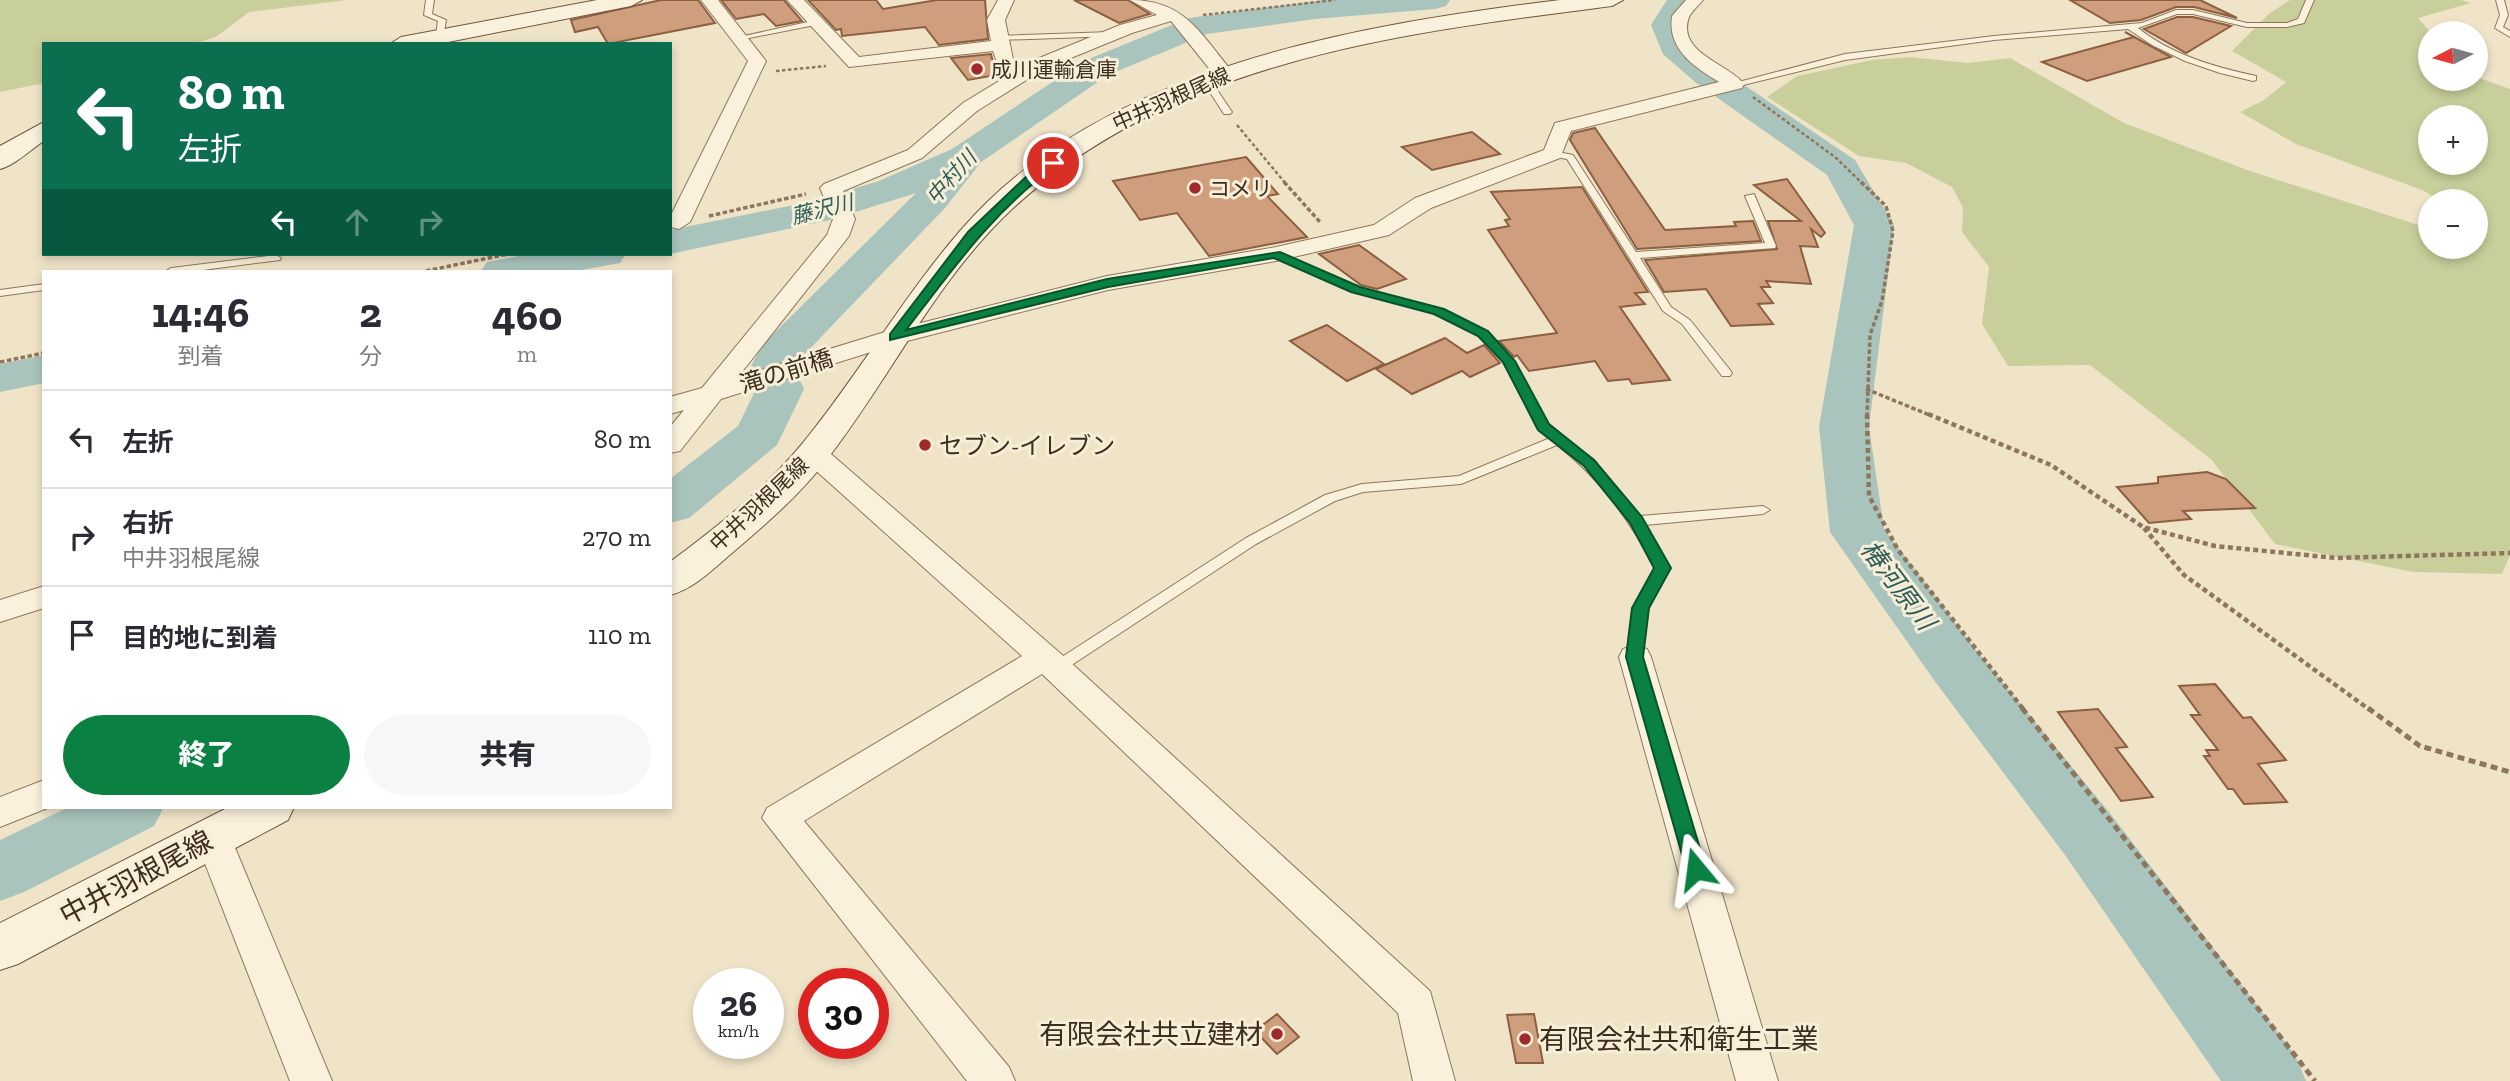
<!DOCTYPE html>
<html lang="ja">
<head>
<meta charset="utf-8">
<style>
  :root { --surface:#fff; --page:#f7f7f7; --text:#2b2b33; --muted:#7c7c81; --line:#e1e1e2; --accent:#0b8043 }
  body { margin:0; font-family:"Zilla Slab","Noto Sans JP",serif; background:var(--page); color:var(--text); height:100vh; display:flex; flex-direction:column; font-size:26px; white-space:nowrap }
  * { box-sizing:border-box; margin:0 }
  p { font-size:23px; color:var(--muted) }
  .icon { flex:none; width:38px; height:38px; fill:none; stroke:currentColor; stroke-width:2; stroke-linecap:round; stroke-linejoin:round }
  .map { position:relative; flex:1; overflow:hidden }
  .sheet { position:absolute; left:42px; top:270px; width:630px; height:539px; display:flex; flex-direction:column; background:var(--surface); border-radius:0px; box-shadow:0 4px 10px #0003 }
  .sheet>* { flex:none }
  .hud { position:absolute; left:42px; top:42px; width:630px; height:214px; border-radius:0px; box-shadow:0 4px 10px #0003; background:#0b6e4f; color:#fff; overflow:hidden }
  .needle { width:46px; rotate:264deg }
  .controls { position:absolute; left:2418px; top:21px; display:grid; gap:14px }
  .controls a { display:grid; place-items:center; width:70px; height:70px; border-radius:50%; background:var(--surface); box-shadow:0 4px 10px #0003; font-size:35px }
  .speed { position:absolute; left:693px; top:968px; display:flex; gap:14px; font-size:35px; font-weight:700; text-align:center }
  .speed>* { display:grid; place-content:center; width:91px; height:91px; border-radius:50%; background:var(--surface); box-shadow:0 4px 10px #0003; line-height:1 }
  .speed small { font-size:18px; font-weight:400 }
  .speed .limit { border:10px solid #d22; background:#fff; color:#111 }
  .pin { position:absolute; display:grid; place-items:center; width:60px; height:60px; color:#fff; margin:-30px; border:4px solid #fff; border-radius:50%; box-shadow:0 2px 7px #0007 }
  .me { position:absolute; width:77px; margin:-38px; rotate:344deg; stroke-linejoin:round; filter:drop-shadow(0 0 5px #0008) }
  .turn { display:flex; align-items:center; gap:24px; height:147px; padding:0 21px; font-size:32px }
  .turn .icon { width:91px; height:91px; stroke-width:2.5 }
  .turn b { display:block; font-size:49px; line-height:60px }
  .lanes { display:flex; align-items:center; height:66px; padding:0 21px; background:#0003; justify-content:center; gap:35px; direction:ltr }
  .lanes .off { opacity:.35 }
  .eta { display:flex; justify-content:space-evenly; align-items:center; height:119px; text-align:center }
  .eta b { font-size:42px; font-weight:800; line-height:49px }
  .action { display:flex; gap:14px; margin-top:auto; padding:14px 21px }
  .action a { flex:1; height:80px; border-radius:42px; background:var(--accent); color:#fff; font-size:28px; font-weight:800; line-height:80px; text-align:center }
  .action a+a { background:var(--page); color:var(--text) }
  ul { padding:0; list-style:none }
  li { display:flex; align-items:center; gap:21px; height:98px; padding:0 21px; border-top:2px solid var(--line) }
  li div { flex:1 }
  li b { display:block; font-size:26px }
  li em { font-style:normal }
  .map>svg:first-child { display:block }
  .green { fill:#c9cf9b; fill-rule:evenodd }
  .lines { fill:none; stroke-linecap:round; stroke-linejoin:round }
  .river { fill:#a9c4bc; fill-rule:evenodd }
  .building { fill:#cf9f7d; stroke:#8d5f41; stroke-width:2 }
  .lane-casing { stroke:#8d765c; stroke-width:2 }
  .street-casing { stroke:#8d765c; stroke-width:2 }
  .secondary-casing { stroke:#6f573f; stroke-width:2 }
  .path-far3 { stroke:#8d765c; stroke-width:2.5; stroke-dasharray:3.5 2.5; stroke-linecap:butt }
  .path-far2 { stroke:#8d765c; stroke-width:3.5; stroke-dasharray:4.5 2.5; stroke-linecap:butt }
  .path-far1 { stroke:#8d765c; stroke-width:4.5; stroke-dasharray:5 3.5; stroke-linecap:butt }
  .path { stroke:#8d765c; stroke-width:5; stroke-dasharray:7 4.5; stroke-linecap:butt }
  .lane { fill:#faf1dc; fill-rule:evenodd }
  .street { fill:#faf1dc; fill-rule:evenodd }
  .secondary { fill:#faf1dc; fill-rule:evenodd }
  .route { fill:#0b8043; stroke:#07532c; stroke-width:2 }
  .poi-dot { fill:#9e2a2b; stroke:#f7eed8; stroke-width:2.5 }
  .labels { text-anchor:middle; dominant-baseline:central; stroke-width:6; stroke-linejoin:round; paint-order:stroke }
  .far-poi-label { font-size:21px; fill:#3d2e20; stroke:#f7eed8; text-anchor:start }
  .far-street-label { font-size:21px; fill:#3d2e20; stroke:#f7eed8 }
  .far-water-label { font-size:21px; font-style:italic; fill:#2f5d5a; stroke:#f7eed8 }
  .street-label { font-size:24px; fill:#3d2e20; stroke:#f7eed8 }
  .poi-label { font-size:24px; fill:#3d2e20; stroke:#f7eed8; text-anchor:start }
  .water-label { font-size:26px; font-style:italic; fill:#2f5d5a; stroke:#f7eed8 }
  .near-street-label { font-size:28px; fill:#3d2e20; stroke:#f7eed8 }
  .near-poi-label { font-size:28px; fill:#3d2e20; stroke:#f7eed8; text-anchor:end }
</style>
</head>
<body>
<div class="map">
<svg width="2510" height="1081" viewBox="0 0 2510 1081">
  <rect width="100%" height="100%" fill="#f0e4c8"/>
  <g class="green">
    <polygon points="0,0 347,0 249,12 216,37 193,44 44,44 44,83 0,92"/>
    <path d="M2290,0h171l10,3 -53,15 13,15v46l45,-2 34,12v466l-8,19 -89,-2 -138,-28 -63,-84 -122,-95 -82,1 -26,-42 7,-57 -27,-35 1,-24 -11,-21 -46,-24 -47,-7 -92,-59 30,-21 75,-16 38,-3 58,6 42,-5 114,65 126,48 181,58v18h45v-46h-34l-20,-11 -126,-46 -56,-32 24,-12 22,-18 -54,-31 38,-38zM2431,117h45v46h-45z"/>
  </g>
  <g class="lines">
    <g class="river">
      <polygon points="1324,0 1450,0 1446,6 1435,9 1315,19 1207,34 1108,75 981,162 945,208 799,360 795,370 804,389 777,445 689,518 670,523 670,479 738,426 756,389 749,370 762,345 916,193 830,220 670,254 670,230 809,202 879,181 952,149 1084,61 1189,18"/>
      <polygon points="1667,0 1697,0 1683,25 1689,43 1719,68 1855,160 1894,225 1869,427 1884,529 1976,650 2113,817 2295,1055 2306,1081 2221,1081 2065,855 1934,680 1830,532 1819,427 1854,225 1827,175 1695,82 1663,54 1651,25"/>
      <polygon points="530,254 626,254 620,263 576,271 481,271 487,262"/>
      <polygon points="44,355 44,383 0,392 0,364"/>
      <polygon points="69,807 164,807 154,826 24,892 0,901 0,840"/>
    </g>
  </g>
  <g class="building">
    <polygon points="661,0 698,0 715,23 608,44 598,27 575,32 571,20"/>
    <polygon points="721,0 784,0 802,21 776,26 764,14 736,19"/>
    <polygon points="808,0 876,0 883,9 937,0 985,0 988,39 939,45 925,27 842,36 841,29 836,30"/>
    <polygon points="1074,0 1128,0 1150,14 1119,23"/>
    <polygon points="2070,0 2200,0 2237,18 2194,7 2176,7 2141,20 2110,23"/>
    <polygon points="2177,17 2193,17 2231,26 2186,53 2144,29"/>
    <polygon points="2125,32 2171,57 2087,81 2042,62 2134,37"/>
    <polygon points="991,54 996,75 968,80 951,58"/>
    <polygon points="1595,128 1665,230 1736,226 1734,222 1753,221 1761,241 1637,249 1570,140 1573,133"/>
    <polygon points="1472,132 1500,154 1432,170 1402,147"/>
    <polygon points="1246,157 1278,194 1267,196 1307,237 1209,256 1177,213 1140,220 1113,181"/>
    <polygon points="1787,179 1825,233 1821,237 1811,229 1818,247 1800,246 1811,284 1766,281 1770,287 1761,287 1773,303 1758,304 1773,324 1731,326 1706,289 1664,292 1645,260 1777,249 1768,221 1801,221 1754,185"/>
    <polygon points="1582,187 1648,292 1635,293 1645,304 1620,307 1670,380 1632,384 1629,379 1608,381 1595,361 1529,371 1517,355 1514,357 1499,341 1557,333 1488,230 1509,226 1505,220 1510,219 1491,192"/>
    <polygon points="1359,245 1406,279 1377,289 1361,285 1319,254"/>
    <polygon points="1327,325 1384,364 1347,381 1290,341"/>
    <polygon points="1445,338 1467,353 1484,345 1500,363 1470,377 1462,371 1412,394 1376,369"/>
    <polygon points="2207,472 2226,479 2255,508 2183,511 2191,519 2149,523 2117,487 2158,483 2158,477"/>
    <polygon points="2215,684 2243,718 2251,717 2286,760 2258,764 2287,802 2244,804 2233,789 2228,789 2204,756 2210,756 2206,750 2218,750 2191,715 2200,715 2179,686"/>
    <polygon points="2098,709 2127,747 2116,748 2153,797 2121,801 2058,712"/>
    <polygon points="1277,1014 1299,1037 1277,1054 1255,1031"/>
    <polygon points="1534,1014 1543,1063 1516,1063 1507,1015"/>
  </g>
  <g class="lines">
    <defs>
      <g id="lane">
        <polygon points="426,0 434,0 432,14 446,20 443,38 436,36 438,21 424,15"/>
        <path d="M2306,0h8l-10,23 -17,4h-40l-54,-13h-16l-39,14c34,27 76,39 118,48v4l-3,1 -33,-8 -35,-12 -33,-16 -24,-16 -134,11 -149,20 -110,27 -4,-3 114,-30 149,-18 148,-13 34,-13h17l54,13h40l11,-4z"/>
        <polygon points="2496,0 2504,0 2508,15 2503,27 2510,31 2510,37 2495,28 2500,15"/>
        <polygon points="817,20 821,22 820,24 739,40 735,38"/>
        <polygon points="1111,32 1115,34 1114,36 998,40 994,38 998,36"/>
        <polygon points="1203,78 1209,78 1232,112 1230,114 1224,114 1202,80"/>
        <polygon points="1553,151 1573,155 1636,252 1765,243 1745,196 1754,194 1776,246 1775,248 1640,258 1671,307 1690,320 1730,370 1732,373 1730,376 1722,376 1682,324 1663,311 1567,159 1550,156 1550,152"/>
        <path d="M1276,251l84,36 83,23 44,22 27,29 34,64 46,35 46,56 123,-10 7,4 -7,4 -118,11 25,43 -23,40 -4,49 -3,4h-10l-3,-4 6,-49 23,-40c-28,-49 -54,-88 -99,-123l-96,39 -98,8 -28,9 -79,43 -195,128h-10l-3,-4 3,-4 195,-126 79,-43 37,-11 97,-8 91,-38 -13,-11 -34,-65 -24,-26 -44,-22 -83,-23 -80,-35 -1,-2z"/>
        <polygon points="276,255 281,258 280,260 195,271 166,271 171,268"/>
        <polygon points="44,284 44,290 0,296 0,290"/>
      </g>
      <g id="street">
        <polygon points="701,0 718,0 766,61 690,222 679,229 671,227 670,217 748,61"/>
        <polygon points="787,0 804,0 859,57 991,41 987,20 998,0 1014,0 1005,20 1014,64 1005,69 999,68 993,51 849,67"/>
        <path d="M1130,0c53,0 69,31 100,69l2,4 -2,4h-14l-45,-56 -39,12 -88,36 -67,42 -55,47 -79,33 12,28 -6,17 -111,141 147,-45 222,-56 169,-29 98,-22 41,-27 129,-48 11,-27 164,-41c-25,-15 -52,-33 -47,-66l14,-16h17c-4,5 -11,11 -14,17 -13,36 40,47 55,67l-2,4 -171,43 -11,27 -129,50 -42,27 -113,26 -168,29 -205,52 -182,57 -41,52 -10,2v-26l14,-17 -14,4v-17l32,-9 125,-153 6,-16 -13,-31 4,-4 84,-34 55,-47 69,-42 88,-36 37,-10z"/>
        <polygon points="813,445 823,447 1068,660 1430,991 1455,1081 1413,1081 1398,1013 1042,674 804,821 1009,1067 1015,1081 967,1081 762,818 767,808 1022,656 803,459 799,453 803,447"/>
        <polygon points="44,586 44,608 0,622 0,600"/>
        <polygon points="1635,645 1647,649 1651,657 1778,1081 1736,1081 1619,657 1623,649"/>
        <polygon points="44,780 44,807 50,807 0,827 0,797"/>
        <polygon points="213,823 226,827 231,838 332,1081 290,1081 195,838 200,827"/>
      </g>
      <g id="secondary">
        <polygon points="597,0 642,0 631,6 438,44 390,44 401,37"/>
        <path d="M1560,0h63l-11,6c-210,27 -437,53 -600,203 -76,71 -121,168 -184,249 -27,36 -62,66 -96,95 -19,16 -38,36 -62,42v-33c47,-35 95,-73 132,-118 56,-68 100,-146 158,-213 140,-164 397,-206 600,-231z"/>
        <path d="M44,122v19c-14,9 -29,24 -44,28v-23z"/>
        <polygon points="229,807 294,807 288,820 18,964 0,970 0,923"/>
      </g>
    </defs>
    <use href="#lane" class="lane-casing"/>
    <use href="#street" class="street-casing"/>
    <use href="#secondary" class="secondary-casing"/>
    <g class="path-far3">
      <polyline points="1203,15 1335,0"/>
      <polyline points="776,71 826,66"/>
      <polyline points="1753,97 1835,157 1863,184"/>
      <polyline points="1237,125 1286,184"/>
    </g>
    <g class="path-far2">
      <polyline points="1284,182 1320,222"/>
      <polyline points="1861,182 1886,206 1893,231 1882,301 1870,335 1867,416"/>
      <polyline points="709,216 806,194"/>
      <polyline points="426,271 508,254"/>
      <polyline points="0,362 44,353"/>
      <polyline points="1866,389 1932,416"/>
    </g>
    <g class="path-far1">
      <polyline points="1867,414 1869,496 1898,550 2024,710"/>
      <polyline points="1928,414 2051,465 2143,527 2215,546 2336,558 2510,553"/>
      <polyline points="2144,528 2184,575 2370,710"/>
    </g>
    <g class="path">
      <polyline points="2022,708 2315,1081"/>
      <polyline points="2368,708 2420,746 2510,772"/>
    </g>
    <use href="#lane" class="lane"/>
    <use href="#street" class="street"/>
    <use href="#secondary" class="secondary"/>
  </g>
  <path class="route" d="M1053,159l4,1v5c-62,44 -105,105 -151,165l201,-51 173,-27 80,35 84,22 44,22 27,30 34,63 45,36 48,57 29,51 -22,40 -6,49 63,212 -3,6 -7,3 -7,-3 -3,-6 -60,-212 6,-49 22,-40 -24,-45 -46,-57 -46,-36 -35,-68 -25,-26 -44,-22 -83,-22 -77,-34 -166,29 -218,53v-6l78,-102 61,-58z"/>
  <g class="poi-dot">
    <circle cx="977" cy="69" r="7"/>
    <circle cx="1195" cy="188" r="7"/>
    <circle cx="925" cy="445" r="7"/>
    <circle cx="1277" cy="1034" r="7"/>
    <circle cx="1525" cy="1039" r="7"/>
  </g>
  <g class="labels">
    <g class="far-poi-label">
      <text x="991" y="69">成川運輸倉庫</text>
      <text x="1209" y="188">コメリ</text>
    </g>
    <g class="far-street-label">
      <text transform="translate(1171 99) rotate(-24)">中井羽根尾線</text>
      <text transform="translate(759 504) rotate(-43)">中井羽根尾線</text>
    </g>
    <g class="far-water-label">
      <text transform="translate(951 177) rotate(-48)">中村川</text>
      <text transform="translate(822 209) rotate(-14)">藤沢川</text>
    </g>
    <g class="street-label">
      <text transform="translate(786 371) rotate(-17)">滝の前橋</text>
    </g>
    <g class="poi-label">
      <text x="939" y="445">セブン-イレブン</text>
    </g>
    <g class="water-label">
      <text transform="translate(1898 585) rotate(53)">椿河原川</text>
    </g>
    <g class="near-street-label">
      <text transform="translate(136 878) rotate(-28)">中井羽根尾線</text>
    </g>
    <g class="near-poi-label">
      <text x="1263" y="1034">有限会社共立建材</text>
      <text x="1539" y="1039" text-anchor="start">有限会社共和衛生工業</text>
    </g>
  </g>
</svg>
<div class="controls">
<a><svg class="needle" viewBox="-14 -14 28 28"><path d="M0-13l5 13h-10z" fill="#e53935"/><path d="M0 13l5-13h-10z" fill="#7c7c81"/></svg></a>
<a>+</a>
<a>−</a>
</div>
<div class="speed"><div>26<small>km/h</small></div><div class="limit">30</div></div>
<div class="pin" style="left:1053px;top:163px;background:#d93025"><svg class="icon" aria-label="arrive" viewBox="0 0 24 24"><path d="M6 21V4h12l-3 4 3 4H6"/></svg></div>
<svg class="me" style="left:1696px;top:869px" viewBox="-20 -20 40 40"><path d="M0-17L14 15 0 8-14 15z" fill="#0b8043" stroke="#fff" stroke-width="4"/></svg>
<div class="hud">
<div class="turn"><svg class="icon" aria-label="left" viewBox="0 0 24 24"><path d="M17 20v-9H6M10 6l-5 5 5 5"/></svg><div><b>80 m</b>左折</div></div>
<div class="lanes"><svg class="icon" aria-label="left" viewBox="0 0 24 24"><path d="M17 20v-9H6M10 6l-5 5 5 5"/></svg><svg class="icon off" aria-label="ahead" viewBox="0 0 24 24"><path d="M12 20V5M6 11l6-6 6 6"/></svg><svg class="icon off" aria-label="right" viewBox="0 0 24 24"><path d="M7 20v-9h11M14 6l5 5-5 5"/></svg></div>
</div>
<section class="sheet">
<div class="eta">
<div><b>14:46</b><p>到着</p></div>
<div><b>2</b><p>分</p></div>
<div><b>460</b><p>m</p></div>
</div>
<ul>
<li><svg class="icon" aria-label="left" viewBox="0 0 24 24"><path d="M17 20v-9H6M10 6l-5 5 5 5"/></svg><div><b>左折</b></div><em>80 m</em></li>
<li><svg class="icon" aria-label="right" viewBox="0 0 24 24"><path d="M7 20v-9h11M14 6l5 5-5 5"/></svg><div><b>右折</b><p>中井羽根尾線</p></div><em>270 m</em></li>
<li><svg class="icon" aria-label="arrive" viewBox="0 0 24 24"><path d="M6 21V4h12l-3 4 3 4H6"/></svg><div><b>目的地に到着</b></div><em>110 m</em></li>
</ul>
<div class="action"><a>終了</a><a>共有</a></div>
</section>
</div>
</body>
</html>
